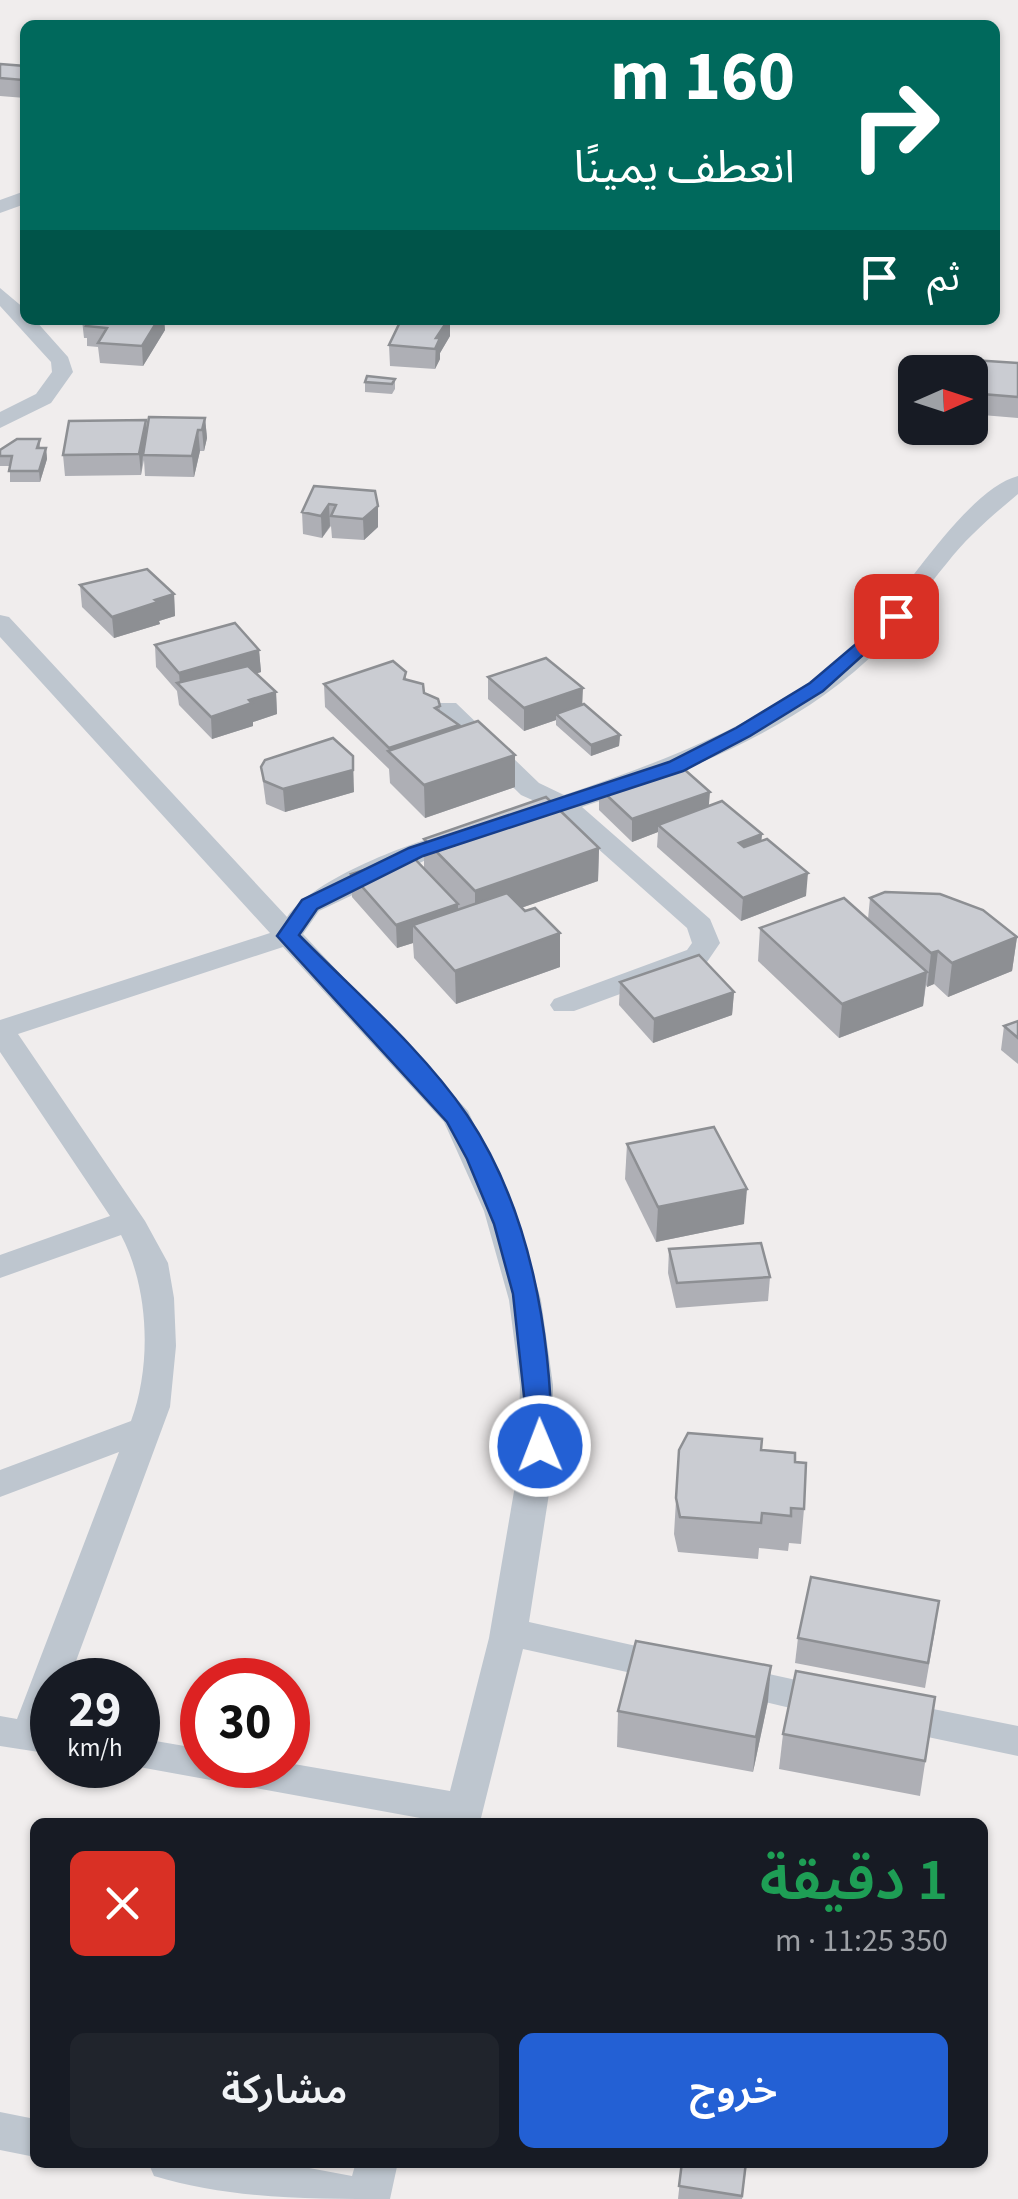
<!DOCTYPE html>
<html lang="ar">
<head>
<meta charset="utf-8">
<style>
  :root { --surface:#171b24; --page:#20242c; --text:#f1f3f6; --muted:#9ea1a6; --accent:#2360d4 }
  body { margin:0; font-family:"Source Sans 3","Noto Sans Arabic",sans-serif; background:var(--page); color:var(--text); direction:rtl; height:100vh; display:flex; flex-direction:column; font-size:38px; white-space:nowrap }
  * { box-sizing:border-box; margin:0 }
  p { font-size:32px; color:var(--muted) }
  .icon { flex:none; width:55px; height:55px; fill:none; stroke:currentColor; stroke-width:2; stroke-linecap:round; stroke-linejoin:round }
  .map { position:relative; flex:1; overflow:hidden; direction:ltr }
  .panel { position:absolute; left:30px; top:1818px; width:958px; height:350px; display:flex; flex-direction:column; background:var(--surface); border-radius:15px; box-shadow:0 2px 8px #0004; direction:rtl }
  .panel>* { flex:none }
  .guide { position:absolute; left:20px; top:20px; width:980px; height:305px; border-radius:15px; box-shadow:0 2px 8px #0004; direction:rtl; background:#00695c; color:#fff; overflow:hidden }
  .needle { width:65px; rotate:87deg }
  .fabs { position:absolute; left:898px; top:355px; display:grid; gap:20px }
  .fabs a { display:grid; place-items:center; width:90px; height:90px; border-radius:15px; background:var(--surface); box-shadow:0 2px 8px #0004; font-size:50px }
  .speed { position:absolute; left:30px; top:1658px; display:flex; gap:20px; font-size:50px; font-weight:700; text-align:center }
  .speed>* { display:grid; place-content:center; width:130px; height:130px; border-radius:50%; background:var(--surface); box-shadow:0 2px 8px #0004; line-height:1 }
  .speed small { font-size:25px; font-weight:400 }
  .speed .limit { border:15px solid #d22; background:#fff; color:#111 }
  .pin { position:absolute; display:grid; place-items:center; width:85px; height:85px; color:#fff; margin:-42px; border-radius:20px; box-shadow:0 5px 15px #0006 }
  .me { position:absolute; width:110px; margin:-55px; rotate:359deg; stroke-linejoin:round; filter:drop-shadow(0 0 8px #0008) }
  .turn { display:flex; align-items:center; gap:35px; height:210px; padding:0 40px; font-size:45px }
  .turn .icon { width:130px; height:130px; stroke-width:2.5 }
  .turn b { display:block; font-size:70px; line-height:85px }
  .then { display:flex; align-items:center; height:95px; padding:0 40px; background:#0003; gap:20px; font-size:38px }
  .round { display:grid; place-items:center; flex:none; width:105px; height:105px; border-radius:15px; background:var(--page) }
  .head { display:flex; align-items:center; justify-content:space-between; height:170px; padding:0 40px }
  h1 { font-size:60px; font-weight:600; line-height:75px; color:#1e9e55 }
  .primary-button { display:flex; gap:20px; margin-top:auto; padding:20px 40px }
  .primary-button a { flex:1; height:115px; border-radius:15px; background:var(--accent); color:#fff; font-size:40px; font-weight:600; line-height:115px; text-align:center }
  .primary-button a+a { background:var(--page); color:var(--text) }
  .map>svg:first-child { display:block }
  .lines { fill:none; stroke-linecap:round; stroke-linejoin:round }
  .minor { fill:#bec6cf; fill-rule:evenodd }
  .wall { fill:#aeafb5 }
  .shaded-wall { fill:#8d8f93 }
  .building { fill:#caccd2; stroke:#8d8f93; stroke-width:2.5 }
  .route { fill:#2360d4; stroke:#173e8a; stroke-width:2.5 }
</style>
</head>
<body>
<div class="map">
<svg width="1018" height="2199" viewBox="0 0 1018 2199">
  <rect width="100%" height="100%" fill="#f0eded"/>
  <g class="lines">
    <g class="minor">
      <polygon points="25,191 25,204 0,213 0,200"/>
      <polygon points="0,288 25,309 25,320 35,320 68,357 73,372 51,403 0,428 0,412 36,394 52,372 51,362 0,306"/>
      <path d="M1018,476v18c-25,21 -51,43 -71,69 -23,27 -41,58 -66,84 -80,81 -193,124 -299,160l128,112 10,24 -13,19 -133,49h-20l-4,-6 4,-6 133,-49 5,-7 -5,-15 -128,-114 -42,13 -9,-2 -4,-6 4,-6 31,-10 -18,-8 -83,-82 -4,-5 4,-5h18l83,80 25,12c91,-31 185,-65 261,-125 18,-15 36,-29 51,-47 32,-37 94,-135 142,-147z"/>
      <path d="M0,615l9,2 278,300c27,-39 126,-76 172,-87l13,8 -153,73 -16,23 165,177 47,100 26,89 12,85v83l-24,154 143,32 13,4 5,10 -5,10 -13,4 -149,-33 -43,173h-38l-314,-57h10v-27l64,11v16l86,-2 162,28 39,-153 29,-170 2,-83 -11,-85 -25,-89 -40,-89 -161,-175 -265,87 127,187 23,42 6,35 2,48 -6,61 -101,273h-17v74l-52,-8v-30l17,3 102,-267 -119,45v-27l131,-49c21,-56 18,-133 -10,-186l-121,43v-23l110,-39 -110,-164v-32l270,-87 -270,-296z"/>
      <polygon points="732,1666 828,1687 841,1692 847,1702 841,1712 828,1717 719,1691 714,1681 719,1671"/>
      <polygon points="893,1701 1018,1726 1018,1756 880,1727 874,1716 880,1705"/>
      <polygon points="0,2112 35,2119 35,2157 0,2150"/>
      <path d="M148,2162h129l75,14 4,-14h42l-8,37c-79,0 -161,0 -236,-23z"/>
    </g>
  </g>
  <g class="wall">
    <polygon points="0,64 25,66 25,98 0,96"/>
    <polygon points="82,320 164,320 165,330 143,366 100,363 98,347 87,346 87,338 84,338"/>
    <polygon points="314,320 347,320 346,322"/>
    <polygon points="401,320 450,320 450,336 440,353 440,359 435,369 390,366 389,345"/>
    <polygon points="1018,363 1018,418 970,414 970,372"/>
    <polygon points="395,379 395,389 392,394 365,392 365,382"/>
    <polygon points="205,418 207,438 204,451 200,451 194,477 145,476 144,460 141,475 65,476 63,455 147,431"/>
    <polygon points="40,439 40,448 46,448 47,459 40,482 10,482 10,466 0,466 0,450"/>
    <polygon points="314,486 378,527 364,540 332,538 331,526 322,538 303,534 302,512"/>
    <polygon points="80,585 174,594 175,616 159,621 160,624 114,638 82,607"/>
    <polygon points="155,645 259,650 261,672 256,674 276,692 277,714 253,722 253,726 212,739 179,705 177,691 156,667"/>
    <polygon points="406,672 406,680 440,706 440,712 459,727 515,787 425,818 390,783 389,769 325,707 324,684"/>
    <polygon points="488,677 583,705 620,735 619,746 591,756 556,725 556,720 524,731 488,699"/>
    <polygon points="261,767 354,792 285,812 266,804"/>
    <polygon points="599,788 709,806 762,834 761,841 806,896 741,921 657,847 658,832 632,842 599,810"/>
    <polygon points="424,839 599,848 598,881 521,908 560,967 456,1004 414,958 413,943 397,948 352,897 351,874 424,869"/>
    <polygon points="870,898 1017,937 1012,971 948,997 934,984 927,987 926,985 923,1006 839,1038 758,961 760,928 868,919"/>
    <polygon points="620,982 734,992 732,1015 653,1043 619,1005"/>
    <polygon points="1018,1021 1018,1064 1001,1050 1004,1026"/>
    <polygon points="627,1144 744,1224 656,1242 625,1179"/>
    <polygon points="669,1249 770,1277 768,1301 676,1308 668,1273"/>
    <polygon points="679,1450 761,1450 795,1462 804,1509 801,1544 789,1543 788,1551 759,1548 758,1559 678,1552 674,1534"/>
    <polygon points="936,1625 925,1688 795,1663 798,1638"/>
    <polygon points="935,1697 920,1796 779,1769 783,1734"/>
    <polygon points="768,1701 753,1772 617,1747 618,1711"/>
    <polygon points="682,2162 747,2162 742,2199 678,2199"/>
  </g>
  <g class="shaded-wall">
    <polygon points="158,320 164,320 165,330 143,366 142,346"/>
    <polygon points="448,320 450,320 450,336 440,353 440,359 435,369 436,338"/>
    <polygon points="205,418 207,438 204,451 202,430"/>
    <polygon points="146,420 148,440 143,455 141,475 139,454"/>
    <polygon points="198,430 200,451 194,477 192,456"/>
    <polygon points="46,448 47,459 40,482 39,471"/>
    <polygon points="329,504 330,526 322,538 321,516"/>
    <polygon points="378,506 378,527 364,540 363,519"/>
    <polygon points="174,594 175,616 159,621 160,624 114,638 112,617"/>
    <polygon points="259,650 261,672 187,693 180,686 179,673"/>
    <polygon points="583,688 582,710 556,714 556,720 524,731 524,708"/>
    <polygon points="276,692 277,714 253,722 253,726 212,739 211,717 249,700"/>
    <polygon points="459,725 459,747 389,752 389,748"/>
    <polygon points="620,735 619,746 591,756 591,745"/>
    <polygon points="515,755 515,787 425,818 424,785"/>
    <polygon points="353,756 354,792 285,812 283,789"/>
    <polygon points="710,792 708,815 658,825 658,832 632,842 632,819"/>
    <polygon points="762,834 760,857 737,866 739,843"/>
    <polygon points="599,848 598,881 475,924 475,891"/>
    <polygon points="808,873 806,896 741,921 743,898"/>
    <polygon points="458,904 458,928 413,925 413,943 397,948 396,925"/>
    <polygon points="560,933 560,967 456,1004 455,971"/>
    <polygon points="1017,937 1012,971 948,997 952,963"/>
    <polygon points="938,951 934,984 927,987 931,953"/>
    <polygon points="927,972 923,1006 839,1038 842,1004"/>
    <polygon points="734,992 732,1015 653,1043 654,1019"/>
    <polygon points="747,1189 744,1224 656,1242 658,1207"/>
    <polygon points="771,1666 768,1701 753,1772 756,1737"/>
  </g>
  <g class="building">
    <polygon points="0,64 25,66 25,77 23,80 0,78"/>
    <polygon points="89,320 158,320 142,346 98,343 107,328 86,326"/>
    <polygon points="401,320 448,320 436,338 440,338 435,349 389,345"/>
    <polygon points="957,359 1018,363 1018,397 970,393 970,372 956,372"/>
    <polygon points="367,376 395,379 392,384 365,382"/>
    <polygon points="149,417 205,418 202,430 198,430 192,456 143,455"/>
    <polygon points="146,420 139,454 63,455 69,421"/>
    <polygon points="17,439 40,439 37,448 46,448 39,471 9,471 12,456 0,456 0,450"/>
    <polygon points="314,486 375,491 378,506 363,519 331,516 336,505 329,504 321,516 302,512"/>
    <polygon points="147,569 174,594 155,600 158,602 112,617 80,585"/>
    <polygon points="235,623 259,650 179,673 155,645"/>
    <polygon points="546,658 583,688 524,708 488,677"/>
    <polygon points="393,661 406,672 404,679 423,684 424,693 438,699 440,706 435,708 459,725 389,748 324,684"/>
    <polygon points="248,666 276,692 249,700 252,703 211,717 177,683"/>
    <polygon points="584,704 620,735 591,745 556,714"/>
    <polygon points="478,721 515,755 424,785 388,751"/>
    <polygon points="333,738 353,756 353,770 283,789 264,781 261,767 265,760"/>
    <polygon points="676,762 710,792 632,819 599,788"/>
    <polygon points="546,797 599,848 475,891 424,839"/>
    <polygon points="722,801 762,834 739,843 744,847 767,839 808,873 743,898 658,825"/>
    <polygon points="411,855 458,904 396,925 351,874"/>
    <polygon points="885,892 940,894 983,910 1017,937 952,963 938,951 931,953 870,898"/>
    <polygon points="507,893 525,911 535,908 560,933 455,971 413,925"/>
    <polygon points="844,898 927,972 842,1004 760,928"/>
    <polygon points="699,955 734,992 654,1019 620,982"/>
    <polygon points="1018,1021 1018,1038 1004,1026"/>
    <polygon points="714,1127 747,1189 658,1207 627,1144"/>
    <polygon points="761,1243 770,1277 677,1283 669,1249"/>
    <polygon points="688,1433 762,1439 761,1450 795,1453 795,1462 806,1463 804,1509 791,1508 791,1516 762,1513 761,1523 680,1517 676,1498 679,1450"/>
    <polygon points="811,1577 939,1601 928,1663 798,1638"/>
    <polygon points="636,1641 771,1666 756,1737 618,1711"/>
    <polygon points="796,1671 935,1697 925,1761 783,1734"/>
    <polygon points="682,2162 746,2162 742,2196 679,2186"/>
  </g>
  <path class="route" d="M896,610l9,6 -3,4 -79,71 -73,45 -67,35 -260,85 -106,53 -18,26c56,57 123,114 168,180 64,95 84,219 85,331l-12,9 -10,-3 -17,-158 -19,-70 -27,-65 -20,-37 -170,-186 25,-36 107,-52 260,-86 67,-34 74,-45z"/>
</svg>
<div class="fabs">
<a><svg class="needle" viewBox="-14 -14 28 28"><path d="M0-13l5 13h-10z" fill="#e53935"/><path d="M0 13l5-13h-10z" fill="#9ea1a6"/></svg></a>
</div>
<div class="speed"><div>29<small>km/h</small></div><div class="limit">30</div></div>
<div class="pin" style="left:896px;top:616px;background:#d93025"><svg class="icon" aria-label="arrive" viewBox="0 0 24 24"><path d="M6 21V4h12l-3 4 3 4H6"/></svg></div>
<svg class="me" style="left:540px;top:1446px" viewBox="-20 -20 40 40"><circle r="17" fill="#2360d4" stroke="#fff" stroke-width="3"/><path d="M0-11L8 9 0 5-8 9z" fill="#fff"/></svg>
<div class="guide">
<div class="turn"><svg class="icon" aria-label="right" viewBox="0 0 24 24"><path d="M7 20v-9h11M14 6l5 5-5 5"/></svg><div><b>160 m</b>انعطف يمينًا</div></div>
<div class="then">ثم<svg class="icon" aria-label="arrive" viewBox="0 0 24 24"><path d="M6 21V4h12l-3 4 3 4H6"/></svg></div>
</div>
<section class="panel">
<div class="head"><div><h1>1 دقيقة</h1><p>350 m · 11:25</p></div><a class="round" style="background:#d93025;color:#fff"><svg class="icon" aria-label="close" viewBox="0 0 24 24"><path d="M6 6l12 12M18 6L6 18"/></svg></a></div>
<div class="primary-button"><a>خروج</a><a>مشاركة</a></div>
</section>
</div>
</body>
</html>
